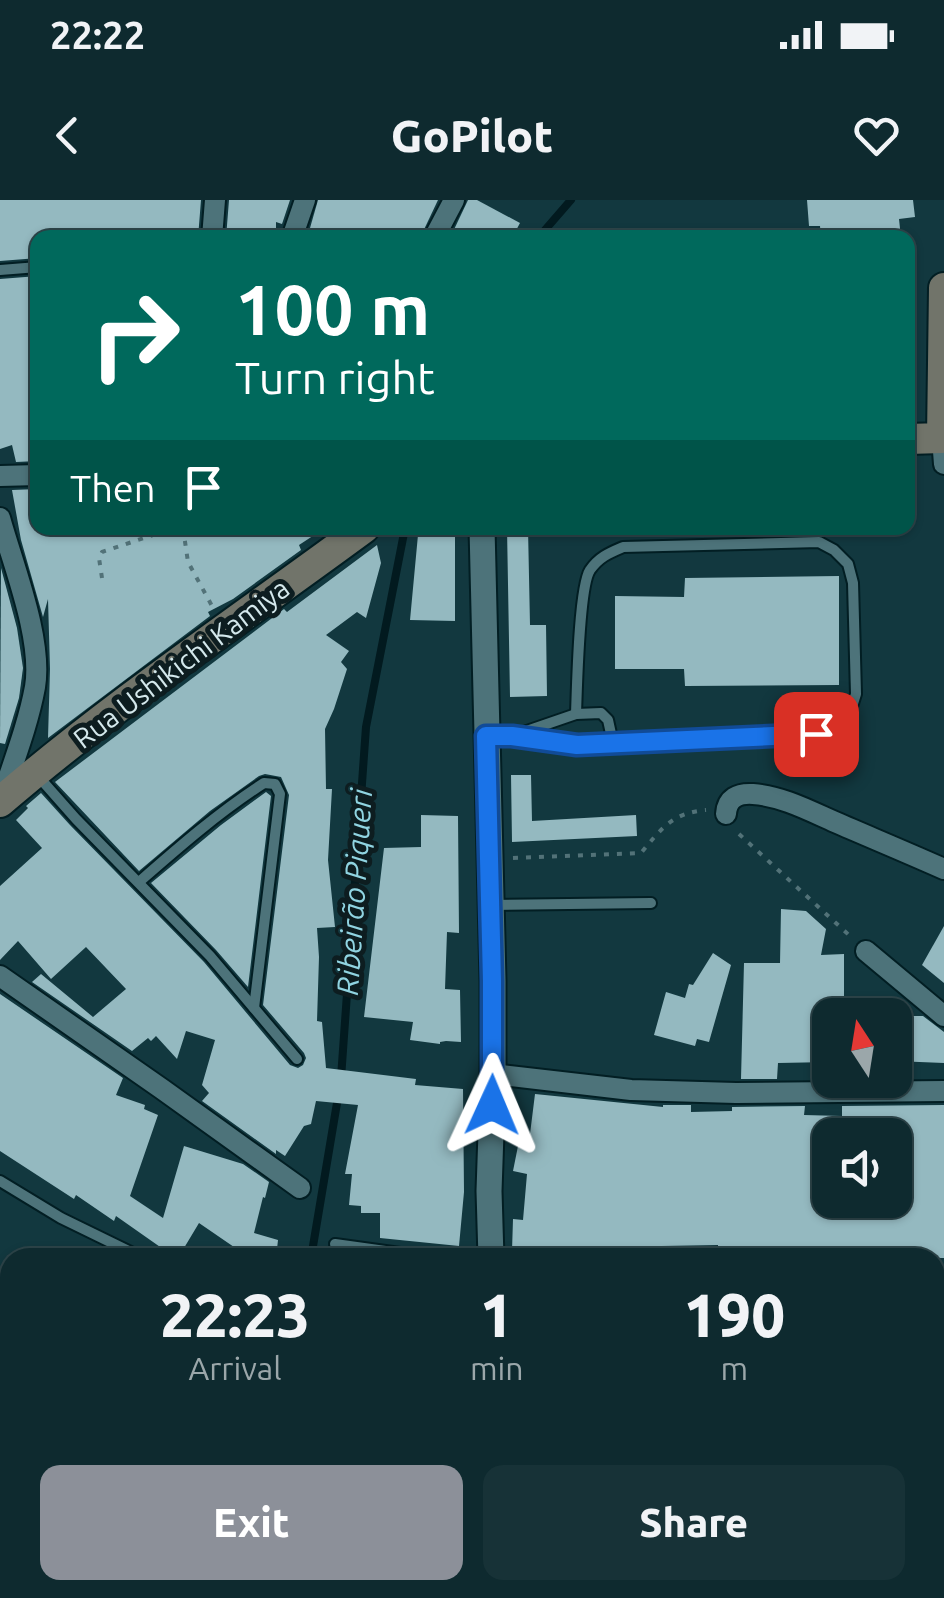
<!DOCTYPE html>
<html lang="en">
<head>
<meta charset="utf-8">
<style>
  :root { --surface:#0e2a2f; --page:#173237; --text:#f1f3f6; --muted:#9ba7aa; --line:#2e464b; --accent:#8c9099 }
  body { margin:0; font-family:Ubuntu,sans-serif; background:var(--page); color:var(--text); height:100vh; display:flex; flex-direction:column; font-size:38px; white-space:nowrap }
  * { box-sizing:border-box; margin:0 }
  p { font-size:32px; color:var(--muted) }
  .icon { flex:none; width:55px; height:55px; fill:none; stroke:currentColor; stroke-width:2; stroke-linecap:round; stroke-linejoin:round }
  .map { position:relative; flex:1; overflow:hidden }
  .drawer { position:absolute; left:0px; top:1048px; width:945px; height:352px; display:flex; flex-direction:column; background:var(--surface); border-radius:30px 30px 0 0; box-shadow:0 2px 8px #0004,0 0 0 2px var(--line) }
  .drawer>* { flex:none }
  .banner { position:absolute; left:30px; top:30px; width:885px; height:305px; border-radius:20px; box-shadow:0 2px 8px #0004,0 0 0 2px var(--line); background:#00695c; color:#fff; overflow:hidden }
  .needle { width:65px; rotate:348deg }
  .tools { position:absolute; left:812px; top:798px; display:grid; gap:20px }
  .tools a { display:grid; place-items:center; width:100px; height:100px; border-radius:20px; background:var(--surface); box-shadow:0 2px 8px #0004,0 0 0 2px var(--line); font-size:50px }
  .pin { position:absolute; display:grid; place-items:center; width:85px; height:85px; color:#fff; margin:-42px; border-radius:20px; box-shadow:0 5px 15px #0006 }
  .me { position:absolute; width:110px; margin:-55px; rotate:1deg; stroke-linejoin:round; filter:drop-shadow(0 0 8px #0008) }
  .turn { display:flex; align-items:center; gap:35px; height:210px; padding:0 40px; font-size:45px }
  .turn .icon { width:130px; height:130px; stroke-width:2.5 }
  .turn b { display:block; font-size:70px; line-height:85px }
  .then { display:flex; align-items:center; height:95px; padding:0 40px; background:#0003; gap:20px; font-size:38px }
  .eta { display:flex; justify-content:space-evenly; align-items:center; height:170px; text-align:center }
  .eta b { font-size:60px; font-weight:800; line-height:70px }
  .button { display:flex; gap:20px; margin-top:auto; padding:20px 40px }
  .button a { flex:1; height:115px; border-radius:20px; background:var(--accent); color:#fff; font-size:40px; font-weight:800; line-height:115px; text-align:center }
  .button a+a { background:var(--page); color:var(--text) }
  .status { display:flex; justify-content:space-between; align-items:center; height:70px; padding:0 50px; background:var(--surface); direction:ltr }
  .status svg { height:28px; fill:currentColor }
  header { display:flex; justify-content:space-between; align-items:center; height:130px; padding:0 40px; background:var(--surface); font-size:45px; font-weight:800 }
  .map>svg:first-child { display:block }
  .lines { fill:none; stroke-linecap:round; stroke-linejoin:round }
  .stream { stroke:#021a1f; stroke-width:8 }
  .building { fill:#94b9c0; fill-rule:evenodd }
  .service-casing { stroke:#021e23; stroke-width:14 }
  .minor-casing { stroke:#021e23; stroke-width:24 }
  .tertiary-casing { stroke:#021e23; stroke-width:29 }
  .secondary-casing { stroke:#021e23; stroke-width:34 }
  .path { stroke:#527278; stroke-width:4; stroke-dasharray:5 8; stroke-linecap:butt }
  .service { stroke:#4d737a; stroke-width:10 }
  .minor { stroke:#4d737a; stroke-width:20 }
  .tertiary { stroke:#4d737a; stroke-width:25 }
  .secondary { stroke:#71746a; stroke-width:30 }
  .route-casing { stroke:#114b97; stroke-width:25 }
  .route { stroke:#1a73e8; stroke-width:18 }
  .labels { text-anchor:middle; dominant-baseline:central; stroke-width:10; stroke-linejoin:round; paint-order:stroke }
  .street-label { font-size:28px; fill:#d4e8ec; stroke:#0d1d20 }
  .water-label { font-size:30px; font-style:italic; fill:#90d4e1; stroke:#0d1d20 }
</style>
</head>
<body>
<div class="status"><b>22:22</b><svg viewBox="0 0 49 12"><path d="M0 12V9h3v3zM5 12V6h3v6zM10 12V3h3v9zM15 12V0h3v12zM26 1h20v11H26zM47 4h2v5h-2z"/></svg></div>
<header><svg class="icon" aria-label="back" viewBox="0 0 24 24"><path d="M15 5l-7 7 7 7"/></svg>GoPilot<svg class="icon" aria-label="heart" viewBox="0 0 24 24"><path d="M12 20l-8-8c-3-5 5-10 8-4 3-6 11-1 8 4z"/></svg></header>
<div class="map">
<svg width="944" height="1398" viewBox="0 0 944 1398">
  <rect width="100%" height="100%" fill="#12383f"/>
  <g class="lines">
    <g class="stream">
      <polyline points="538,38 571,0"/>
      <polyline points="341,878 366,527 405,328"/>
      <polyline points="311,1058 338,897"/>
      <polyline points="455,1390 458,1398"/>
    </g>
  </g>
  <g class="building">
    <polygon points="0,0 201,0 198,38 38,38 38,58 0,61"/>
    <polygon points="229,0 290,0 282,24 276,22 276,38 226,38"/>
    <polygon points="318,0 438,0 420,38 314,38 308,35"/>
    <polygon points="468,0 477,0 520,23 512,38 450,38"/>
    <polygon points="807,0 913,0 915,17 899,19 901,38 821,38 820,26 809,26"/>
    <polygon points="38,76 38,261 16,262 12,245 0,249 0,79"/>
    <polygon points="38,289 38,328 325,328 299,345 301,350 233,399 208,412 210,416 48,538 50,469 48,399 43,417 21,340 12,290"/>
    <polygon points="507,328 528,328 530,425 546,425 547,496 510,497"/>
    <polygon points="418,335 455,336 455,421 410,420"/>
    <polygon points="377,345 381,363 366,418 357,412 326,435 349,451 341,462 347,469 334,509 325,529 326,589 332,589 328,660 335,727 317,728 319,757 317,821 322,822 326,868 416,879 415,885 463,889 464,992 459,1046 380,1038 380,1013 361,1013 361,1006 349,1005 352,974 345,974 358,905 316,901 311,924 304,926 285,956 276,950 276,954 202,901 209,893 202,885 215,840 186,831 177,859 156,836 151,841 148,838 132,851 32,782 41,774 93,817 126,789 86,747 51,779 18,741 0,760 0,686 42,648 16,620 28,608 26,606 41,593 70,625 204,762 290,865 298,868 303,865 306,858 304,853 263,805 289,595 281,577 265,574 259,576 210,611 139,671 55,582 284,409 287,412"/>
    <polygon points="1,368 17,428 23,468 19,498 5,544 0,543"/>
    <polygon points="839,376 839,485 685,486 684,469 615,469 615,396 684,397 685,378"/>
    <polygon points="511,575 531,575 532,621 636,615 637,636 512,642"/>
    <polygon points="266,592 271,596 248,787 216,750 151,683 221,625"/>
    <polygon points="421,615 458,616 459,733 447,732 445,789 460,790 461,842 446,841 440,842 440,844 410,840 413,822 364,817 384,648 421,647"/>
    <polygon points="781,709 806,711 826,729 821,755 844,754 844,815 830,815 830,862 778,863 777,879 741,879 744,763 780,763"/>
    <polygon points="944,726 944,783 922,765"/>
    <polygon points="713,753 731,765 709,842 697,839 695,846 654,835 666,792 685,798 689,784 693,785"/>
    <polygon points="0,794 123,878 116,895 145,905 144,909 158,915 130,996 163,1018 184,946 243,964 269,982 265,998 263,997 254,1033 278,1040 276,1058 250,1058 199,1023 178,1058 158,1058 163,1049 116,1016 114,1021 76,995 74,999 0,951"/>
    <polygon points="895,816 923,816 944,832 944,863 895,861"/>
    <path d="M535,894l128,13v-2h28v7l41,-1v-4l73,-1 -1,9 38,1v-10l102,-1v153h-125l1,-7 -46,-2v9l-56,-1v-12l-56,1v4l-58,-1v2l-26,-3 -1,10h-53v-5l-12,-2 1,-32 10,1 4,-46 -14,-3 6,-30 10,1zM830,935h65v65h-65z"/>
  </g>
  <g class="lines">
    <defs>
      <g id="service">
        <polyline points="0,70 38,67"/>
        <path d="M576,514c1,-27 3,-127 14,-144 9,-13 19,-17 33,-23l196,-5 15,8 14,14 5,19 3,111 -6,19 -15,14 -19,6 -203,10"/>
        <path d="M487,536c42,0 84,14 126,7l-5,-23 -7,-7 -25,1 -64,22"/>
        <polyline points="38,576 76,619 210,756 297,859"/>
        <path d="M139,682c40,-35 80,-70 125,-99l11,1 5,10 -26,214"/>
        <polyline points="491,705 651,703"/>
        <polyline points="0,981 61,1018 143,1058"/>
        <polyline points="335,1044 436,1058"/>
        <polyline points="935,1080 944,1080"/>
      </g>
      <g id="minor">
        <polyline points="212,38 215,0"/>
        <polyline points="292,38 305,0"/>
        <polyline points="434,38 454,0"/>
        <polyline points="942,238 944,264"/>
        <polyline points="0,276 38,275"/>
        <path d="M0,318c13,47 43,121 35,169 -7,38 -22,76 -34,113"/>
        <path d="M726,614c1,-16 12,-21 27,-20 29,2 57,17 82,28 37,16 73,31 109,47"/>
        <polyline points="866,751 944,816"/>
        <polyline points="0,776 162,889 300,988"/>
        <polyline points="493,874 631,890 736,893 944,891"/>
        <polyline points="0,1085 10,1091"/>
        <polyline points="935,1263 944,1263"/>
        <polyline points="0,1310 10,1318"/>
        <polyline points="86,1390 93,1398"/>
        <polyline points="290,1390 358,1398"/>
        <polyline points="225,1398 229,1390"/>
      </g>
      <g id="tertiary">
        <polyline points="482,328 493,781 493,874 489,991 491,1058"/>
        <polyline points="518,1390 521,1398"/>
      </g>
      <g id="secondary">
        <polyline points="908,239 942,238 944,88"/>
        <path d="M0,602c115,-99 242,-184 364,-274"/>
      </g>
    </defs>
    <use href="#service" class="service-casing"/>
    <use href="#minor" class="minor-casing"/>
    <use href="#tertiary" class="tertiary-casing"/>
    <use href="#secondary" class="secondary-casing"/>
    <g class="path">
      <polyline points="183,328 188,362 212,406"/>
      <polyline points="102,378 99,358 102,352 174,328"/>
      <polyline points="739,634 850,736"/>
      <path d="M513,658l128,-5c21,-25 31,-40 65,-43"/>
    </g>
    <use href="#service" class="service"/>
    <use href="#minor" class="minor"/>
    <use href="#tertiary" class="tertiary"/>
    <use href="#secondary" class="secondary"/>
  </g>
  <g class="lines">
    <defs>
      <polyline id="route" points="492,905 492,781 486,536 512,536 577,545 816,534"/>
    </defs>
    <use href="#route" class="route-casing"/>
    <use href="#route" class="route"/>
  </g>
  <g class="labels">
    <g class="street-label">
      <text transform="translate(181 463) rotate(-37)">Rua Ushikichi Kamiya</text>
    </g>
    <g class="water-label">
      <text transform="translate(354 692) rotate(-86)">Ribeirão Piqueri</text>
    </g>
  </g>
</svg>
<div class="tools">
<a><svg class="needle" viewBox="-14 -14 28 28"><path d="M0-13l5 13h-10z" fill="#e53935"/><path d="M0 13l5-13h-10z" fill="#9ba7aa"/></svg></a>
<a><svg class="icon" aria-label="sound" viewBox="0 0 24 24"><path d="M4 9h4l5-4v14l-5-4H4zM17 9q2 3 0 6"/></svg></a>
</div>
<div class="pin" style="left:816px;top:534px;background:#d93025"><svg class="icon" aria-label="arrive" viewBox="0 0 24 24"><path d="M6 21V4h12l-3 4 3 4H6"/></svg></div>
<svg class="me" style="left:492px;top:905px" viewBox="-20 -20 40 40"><path d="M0-17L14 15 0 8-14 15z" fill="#1a73e8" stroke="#fff" stroke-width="4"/></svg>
<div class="banner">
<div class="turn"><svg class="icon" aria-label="right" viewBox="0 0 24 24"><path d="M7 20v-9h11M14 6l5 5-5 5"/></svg><div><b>100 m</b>Turn right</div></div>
<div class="then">Then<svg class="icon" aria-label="arrive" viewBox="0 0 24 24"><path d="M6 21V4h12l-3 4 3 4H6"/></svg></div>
</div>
<section class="drawer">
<div class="eta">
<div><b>22:23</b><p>Arrival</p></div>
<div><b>1</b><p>min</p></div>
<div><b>190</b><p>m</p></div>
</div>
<div class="button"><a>Exit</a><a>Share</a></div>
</section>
</div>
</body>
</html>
